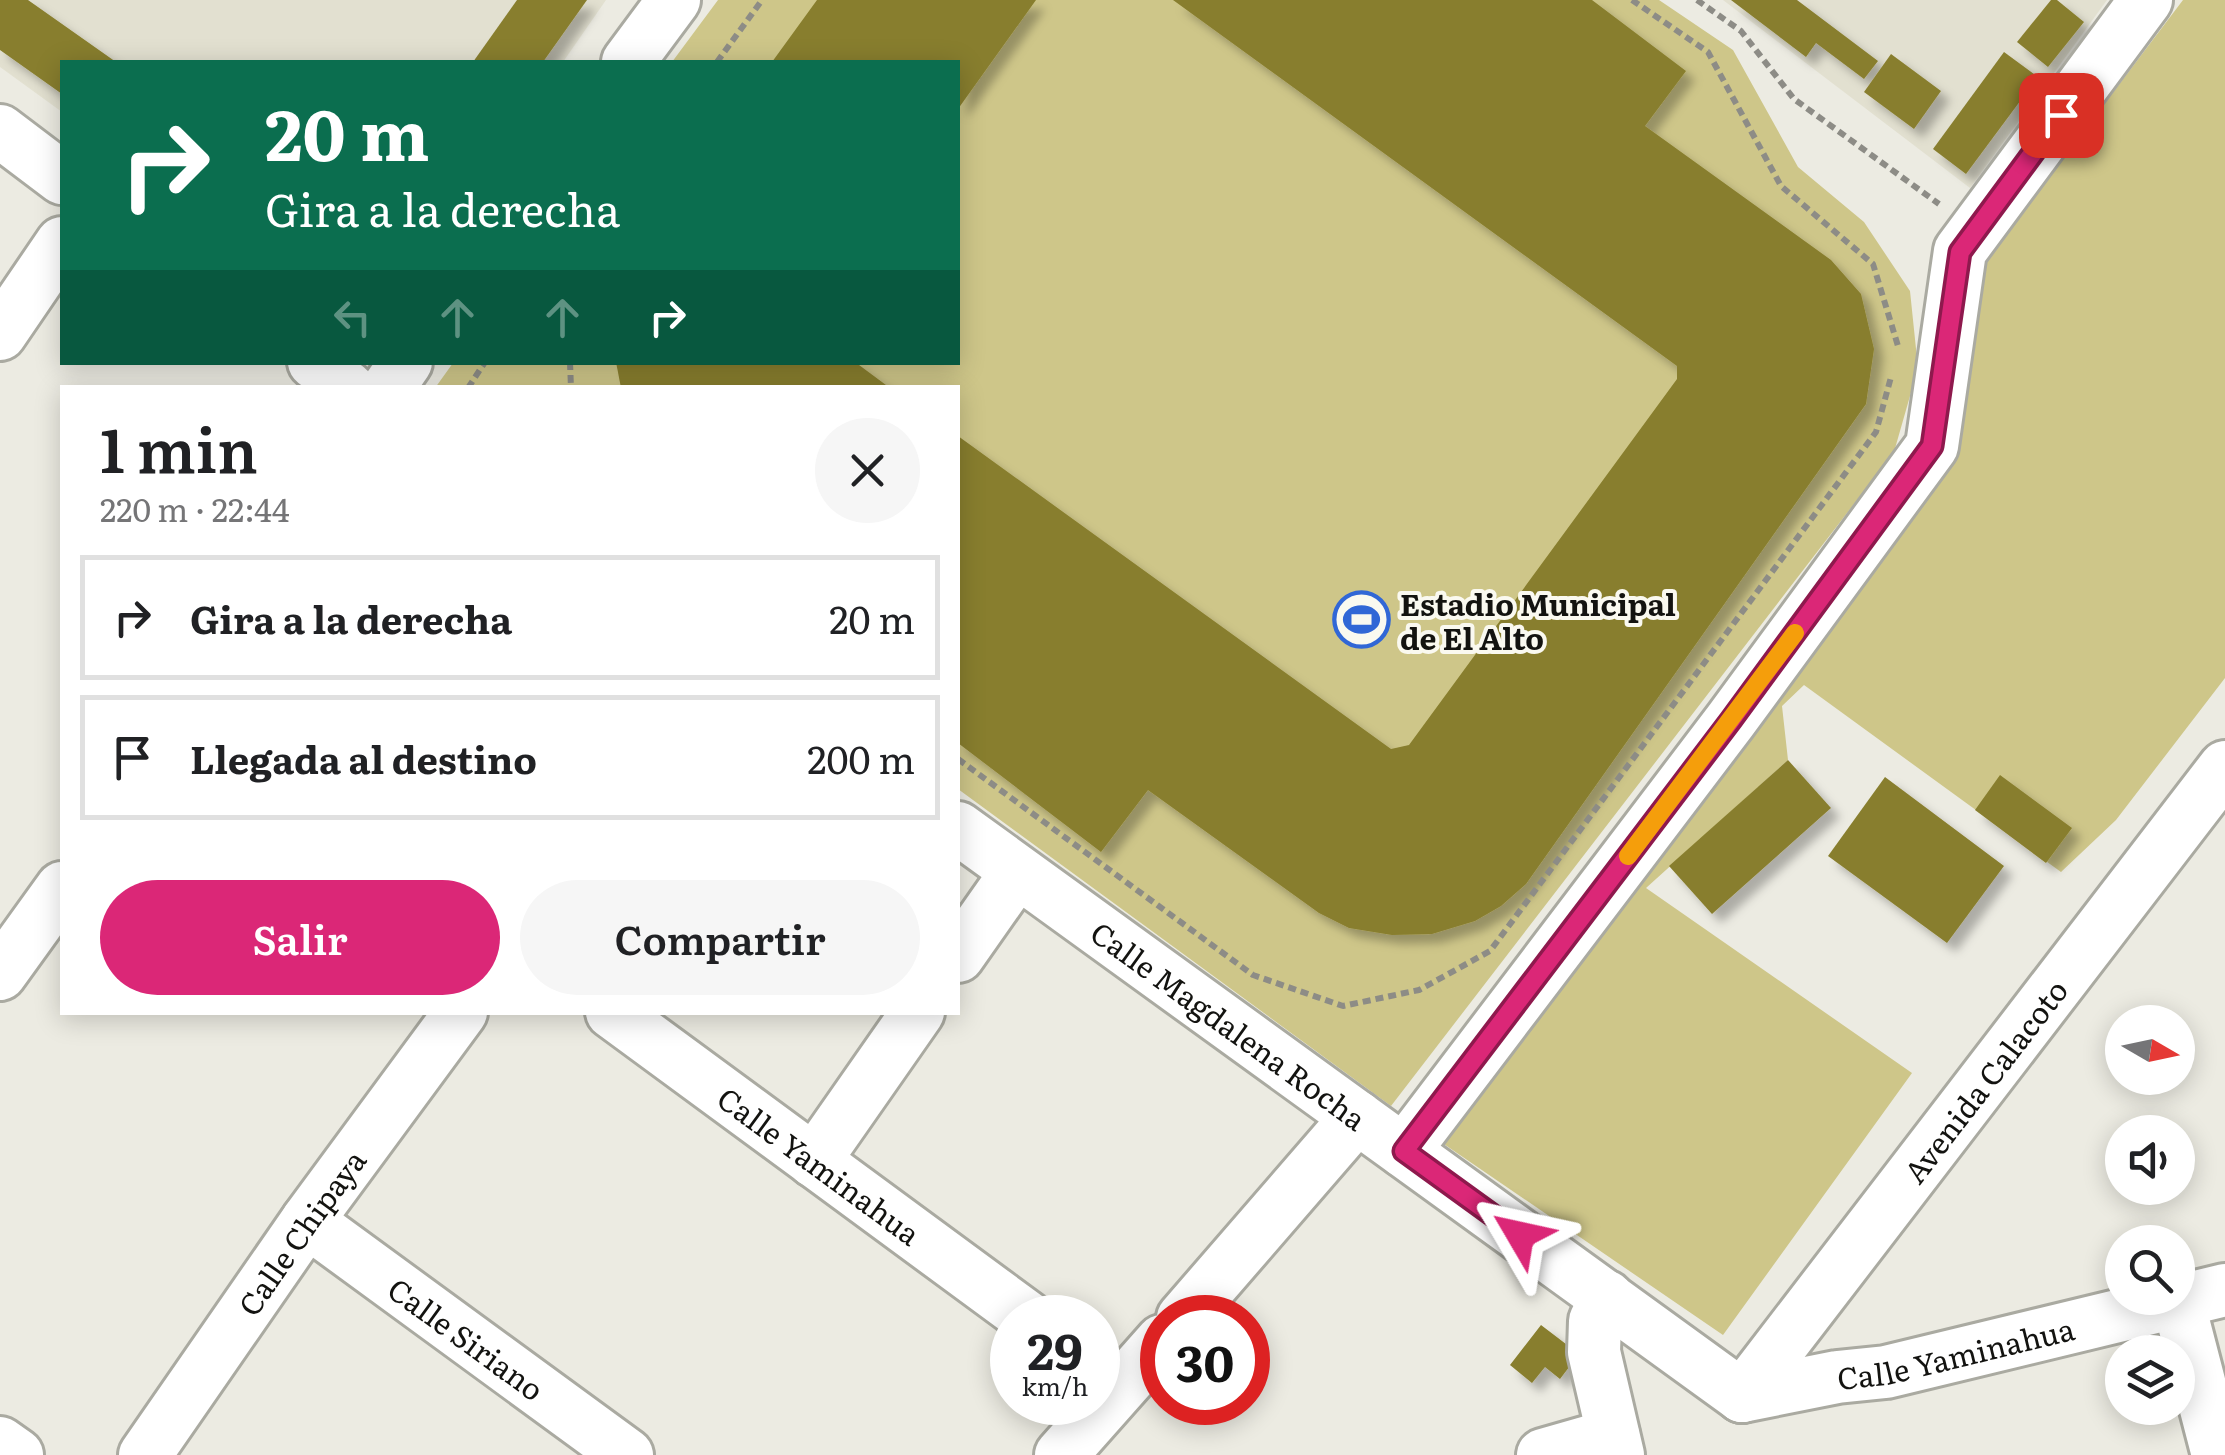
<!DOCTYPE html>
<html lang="es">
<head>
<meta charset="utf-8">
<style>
  :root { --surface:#fff; --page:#f6f6f6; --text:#202124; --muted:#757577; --line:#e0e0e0; --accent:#db2777 }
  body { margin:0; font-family:Literata,serif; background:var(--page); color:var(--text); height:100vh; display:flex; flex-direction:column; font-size:38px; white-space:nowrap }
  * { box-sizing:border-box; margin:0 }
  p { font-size:32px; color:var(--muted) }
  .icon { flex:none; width:55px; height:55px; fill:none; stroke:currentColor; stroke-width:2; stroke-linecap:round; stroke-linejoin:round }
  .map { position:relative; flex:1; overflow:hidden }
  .details { position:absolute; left:60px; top:385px; width:900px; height:630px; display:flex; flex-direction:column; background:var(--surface); border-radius:0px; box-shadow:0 5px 25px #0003 }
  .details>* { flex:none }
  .hud { position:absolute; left:60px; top:60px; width:900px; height:305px; border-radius:0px; box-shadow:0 5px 25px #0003; background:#0b6e4f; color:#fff; overflow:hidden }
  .needle { width:65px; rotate:99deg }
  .tools { position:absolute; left:2105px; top:1005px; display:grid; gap:20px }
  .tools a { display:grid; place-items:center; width:90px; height:90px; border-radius:50%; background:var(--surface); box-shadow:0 5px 25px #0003; font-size:50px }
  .speed { position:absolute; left:990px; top:1295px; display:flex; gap:20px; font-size:50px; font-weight:700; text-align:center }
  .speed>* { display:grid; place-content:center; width:130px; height:130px; border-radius:50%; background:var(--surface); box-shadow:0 5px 25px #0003; line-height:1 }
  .speed small { font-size:25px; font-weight:400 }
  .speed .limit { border:15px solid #d22; background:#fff; color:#111 }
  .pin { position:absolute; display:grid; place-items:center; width:85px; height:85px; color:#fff; margin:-42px; border-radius:20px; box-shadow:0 5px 15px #0006 }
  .me { position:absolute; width:110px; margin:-55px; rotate:306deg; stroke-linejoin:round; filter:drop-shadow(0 0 8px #0008) }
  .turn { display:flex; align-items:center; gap:35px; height:210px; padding:0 40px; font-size:45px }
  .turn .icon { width:130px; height:130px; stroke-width:2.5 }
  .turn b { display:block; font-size:70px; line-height:85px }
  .lanes { display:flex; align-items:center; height:95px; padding:0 40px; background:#0003; justify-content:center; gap:50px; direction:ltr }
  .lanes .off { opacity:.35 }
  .round { display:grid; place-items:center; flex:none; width:105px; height:105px; border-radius:52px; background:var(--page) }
  .headline { display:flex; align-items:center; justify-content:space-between; height:170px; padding:0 40px }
  h1 { font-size:60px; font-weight:600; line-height:75px }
  .cta { display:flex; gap:20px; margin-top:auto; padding:20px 40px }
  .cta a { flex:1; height:115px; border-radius:60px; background:var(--accent); color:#fff; font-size:40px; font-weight:600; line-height:115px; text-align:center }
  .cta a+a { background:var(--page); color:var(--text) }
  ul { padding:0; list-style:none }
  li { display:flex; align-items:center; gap:30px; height:125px; margin:0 20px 15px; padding:0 20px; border:5px solid var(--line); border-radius:0px }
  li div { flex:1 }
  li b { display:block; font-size:38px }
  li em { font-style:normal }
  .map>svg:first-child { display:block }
  .built { fill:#e2e0d0 }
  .green { fill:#cec689 }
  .building { fill:#887e2e; filter:url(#shadow) }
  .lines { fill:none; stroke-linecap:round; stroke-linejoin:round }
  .minor-casing { stroke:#aaaaa1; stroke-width:58 }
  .path { stroke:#8d8c86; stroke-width:6; stroke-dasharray:8 5; stroke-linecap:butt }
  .minor { stroke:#fff; stroke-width:52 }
  .route-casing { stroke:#8e194d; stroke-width:25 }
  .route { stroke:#db2777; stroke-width:18 }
  .slow { stroke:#f59e0b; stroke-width:18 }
  .labels { text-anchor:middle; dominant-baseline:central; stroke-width:8; stroke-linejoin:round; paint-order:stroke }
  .poi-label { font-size:30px; font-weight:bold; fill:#131310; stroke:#faf9f0; text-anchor:start }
  .street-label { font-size:30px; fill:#131310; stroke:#faf9f0 }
</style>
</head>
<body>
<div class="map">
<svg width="2225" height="1455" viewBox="0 0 2225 1455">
  <defs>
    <filter id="shadow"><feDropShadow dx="9" dy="9" stdDeviation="5" flood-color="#0004"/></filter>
  </defs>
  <rect width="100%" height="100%" fill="#ecebe2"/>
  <g class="built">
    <polygon points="0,0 606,0 563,62 62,62 62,112 0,67"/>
    <polygon points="1723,0 2107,0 1970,188"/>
  </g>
  <g class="green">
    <polygon points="718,0 1659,0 1733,50 1798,167 1864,222 1910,291 1918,368 1894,452 1391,1106 958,789 958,388 435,388 453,363 958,362 958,62 672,62"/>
    <polygon points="2183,0 2225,0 2225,678 2116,820 2061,872 1804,685 1782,706 1788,760 1646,888 1912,1073 1723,1335 1438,1140 1952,466 1984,263"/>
  </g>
  <g class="building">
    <polygon points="0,0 28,0 116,62 62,62 62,94 0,50"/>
    <polygon points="517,0 587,0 543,62 473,62"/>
    <polygon points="817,0 1036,0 958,109 958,62 772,62"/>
    <polygon points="1173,0 1592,0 1686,71 1645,126 1831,260 1861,294 1874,349 1866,404 1526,884 1501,906 1475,921 1432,934 1392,935 1349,928 1319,913 1148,790 1101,852 958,743 958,436 1391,749 1409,745 1677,379 1677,366"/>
    <polygon points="1731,0 1797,0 1878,61 1864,79 1816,43 1806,57"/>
    <polygon points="2051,0 2057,0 2084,22 2048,67 2017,42"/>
    <polygon points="2004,52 2038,77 1966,174 1933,149"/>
    <polygon points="1891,54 1941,91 1914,129 1864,92"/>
    <polygon points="616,362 855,362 890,388 621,388"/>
    <polygon points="1788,760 1831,808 1712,914 1669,866"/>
    <polygon points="2000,775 2072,828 2046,863 1975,810"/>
    <polygon points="1885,777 2004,866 1947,943 1828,856"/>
    <polygon points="1541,1325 1579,1354 1560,1379 1545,1367 1532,1383 1510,1365"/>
  </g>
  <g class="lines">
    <defs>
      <g id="minor">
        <polyline points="628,62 674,0"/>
        <polyline points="0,131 62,178"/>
        <polyline points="0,334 62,243"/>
        <polyline points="314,362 348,388"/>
        <polyline points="388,388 406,362"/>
        <path id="s1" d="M958,828l784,568"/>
        <polyline points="958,956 1017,872"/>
        <polyline points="0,974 62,888"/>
        <path id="s2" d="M612,1012l416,306"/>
        <polyline points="1404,1151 1731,720 1932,446 1960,251 2146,0"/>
        <polyline points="814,1161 918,1012"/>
        <path id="s3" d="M307,1221l320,234"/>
        <polyline points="1607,1297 1595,1321 1594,1352 1618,1455"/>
        <polyline points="2178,1301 2218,1455"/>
        <polyline points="1183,1318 1357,1117"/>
        <path id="s4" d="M1742,1396l483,-629"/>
        <path id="s5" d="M1742,1396l95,-19 49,-5 339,-82"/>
        <polyline points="0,1443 17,1455"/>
        <path id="s6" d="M145,1455l162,-234 154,-209"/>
        <polyline points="1061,1455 1162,1341"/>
        <polyline points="1543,1455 1613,1435"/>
      </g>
    </defs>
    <use href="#minor" class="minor-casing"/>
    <g class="path">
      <polyline points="1632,0 1708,52 1781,186 1873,264 1898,346"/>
      <polyline points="1697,0 1741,31 1794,99 1939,204"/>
      <polyline points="717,62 762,0"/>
      <polyline points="570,362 571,388"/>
      <polyline points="468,388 485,362"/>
      <polyline points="958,759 1253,975 1343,1006 1419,990 1490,951 1876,432 1891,377"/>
    </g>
    <use href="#minor" class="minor"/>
  </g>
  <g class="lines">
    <defs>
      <polyline id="route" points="1520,1235 1404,1151 1731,720 1932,446 1960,252 2061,115"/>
    </defs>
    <use href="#route" class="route-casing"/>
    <use href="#route" class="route"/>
    <polyline class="slow" points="1628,856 1795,633"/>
  </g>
  <defs>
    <symbol id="stadium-ring" viewBox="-11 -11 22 22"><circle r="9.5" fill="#faf9f0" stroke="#3167d6" stroke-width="1.5"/><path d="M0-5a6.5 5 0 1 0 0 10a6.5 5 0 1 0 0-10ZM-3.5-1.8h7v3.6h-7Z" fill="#3167d6"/></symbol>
  </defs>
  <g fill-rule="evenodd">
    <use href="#stadium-ring" x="1330" y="588" width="63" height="63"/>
  </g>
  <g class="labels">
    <g class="poi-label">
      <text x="1400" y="603">Estadio Municipal<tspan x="1400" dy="34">de El Alto</tspan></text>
    </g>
    <g class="street-label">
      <text stroke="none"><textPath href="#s1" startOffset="335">Calle Magdalena Rocha</textPath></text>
      <text stroke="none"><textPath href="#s4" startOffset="398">Avenida Calacoto</textPath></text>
      <text stroke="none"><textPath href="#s2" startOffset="258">Calle Yaminahua</textPath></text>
      <text stroke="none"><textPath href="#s6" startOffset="272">Calle Chipaya</textPath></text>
      <text stroke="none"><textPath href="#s3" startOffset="198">Calle Siriano</textPath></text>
      <text stroke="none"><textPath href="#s5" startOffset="218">Calle Yaminahua</textPath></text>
    </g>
  </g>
</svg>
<div class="tools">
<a><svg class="needle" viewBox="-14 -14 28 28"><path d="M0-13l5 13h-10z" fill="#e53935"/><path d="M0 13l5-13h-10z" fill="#757577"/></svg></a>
<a><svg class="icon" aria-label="sound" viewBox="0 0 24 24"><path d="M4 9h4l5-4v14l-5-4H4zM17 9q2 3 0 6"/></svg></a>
<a><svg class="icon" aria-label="search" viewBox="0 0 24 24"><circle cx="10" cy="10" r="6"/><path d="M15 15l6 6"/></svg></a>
<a><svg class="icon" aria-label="layers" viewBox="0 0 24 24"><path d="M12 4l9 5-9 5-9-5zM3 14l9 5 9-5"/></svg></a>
</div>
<div class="speed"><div>29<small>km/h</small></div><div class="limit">30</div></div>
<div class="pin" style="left:2061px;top:115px;background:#d93025"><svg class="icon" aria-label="arrive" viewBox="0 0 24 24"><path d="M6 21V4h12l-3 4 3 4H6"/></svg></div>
<svg class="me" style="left:1520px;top:1235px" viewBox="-20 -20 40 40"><path d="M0-17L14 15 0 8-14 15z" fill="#db2777" stroke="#fff" stroke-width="4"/></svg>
<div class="hud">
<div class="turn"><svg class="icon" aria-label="right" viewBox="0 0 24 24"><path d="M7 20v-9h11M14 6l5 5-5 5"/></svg><div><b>20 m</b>Gira a la derecha</div></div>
<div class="lanes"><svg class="icon off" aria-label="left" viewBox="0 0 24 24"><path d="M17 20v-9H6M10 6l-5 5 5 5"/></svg><svg class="icon off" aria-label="ahead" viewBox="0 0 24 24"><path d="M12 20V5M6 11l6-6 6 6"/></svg><svg class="icon off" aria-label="ahead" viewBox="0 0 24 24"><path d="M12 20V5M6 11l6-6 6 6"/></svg><svg class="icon" aria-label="right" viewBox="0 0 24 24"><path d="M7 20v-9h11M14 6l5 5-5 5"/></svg></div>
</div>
<section class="details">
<div class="headline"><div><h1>1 min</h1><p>220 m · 22:44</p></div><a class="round"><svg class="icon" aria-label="close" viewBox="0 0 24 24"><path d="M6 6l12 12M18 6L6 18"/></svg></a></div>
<ul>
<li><svg class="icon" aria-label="right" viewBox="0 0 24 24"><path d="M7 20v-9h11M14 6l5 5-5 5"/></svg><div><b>Gira a la derecha</b></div><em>20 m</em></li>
<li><svg class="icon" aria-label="arrive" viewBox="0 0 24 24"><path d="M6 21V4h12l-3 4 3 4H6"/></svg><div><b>Llegada al destino</b></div><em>200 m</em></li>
</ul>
<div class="cta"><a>Salir</a><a>Compartir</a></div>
</section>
</div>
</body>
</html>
